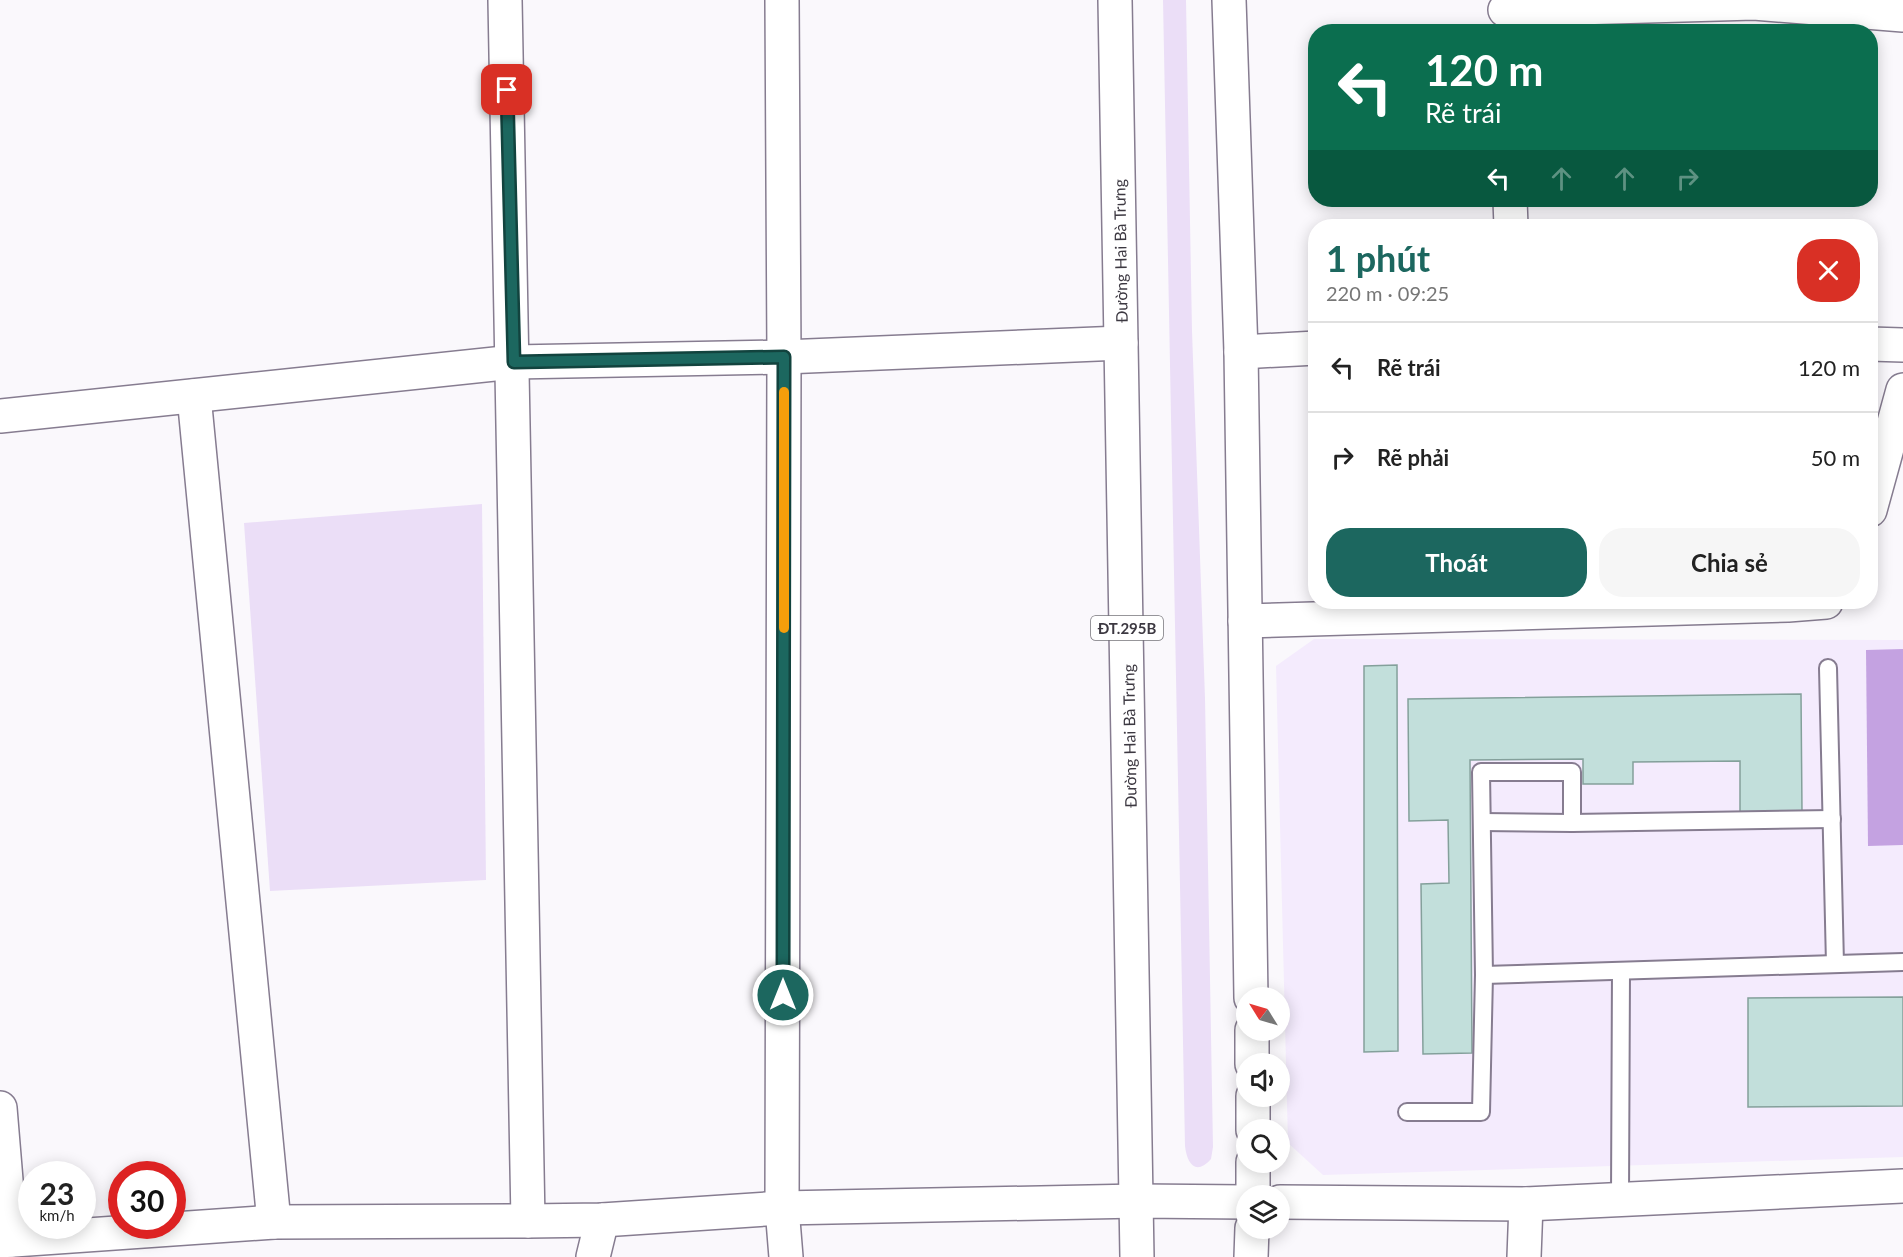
<!DOCTYPE html>
<html lang="vi">
<head>
<meta charset="utf-8">
<style>
  :root { --surface:#fff; --page:#f6f6f6; --text:#222; --muted:#767676; --line:#e0e0e0; --accent:#1c675f }
  body { margin:0; font-family:Lato,sans-serif; background:var(--page); color:var(--text); height:100vh; display:flex; flex-direction:column; font-size:22px; white-space:nowrap }
  * { box-sizing:border-box; margin:0 }
  p { font-size:20px; color:var(--muted) }
  .icon { flex:none; width:33px; height:33px; fill:none; stroke:currentColor; stroke-width:2; stroke-linecap:round; stroke-linejoin:round }
  .map { position:relative; flex:1; overflow:hidden }
  .details { position:absolute; left:1308px; top:219px; width:570px; height:390px; display:flex; flex-direction:column; background:var(--surface); border-radius:24px; box-shadow:0 3px 15px #0003 }
  .details>* { flex:none }
  .hud { position:absolute; left:1308px; top:24px; width:570px; height:183px; border-radius:24px; box-shadow:0 3px 15px #0003; background:#0b6e4f; color:#fff; overflow:hidden }
  .needle { width:39px; rotate:307deg }
  .tools { position:absolute; left:1236px; top:987px; display:grid; gap:12px }
  .tools a { display:grid; place-items:center; width:54px; height:54px; border-radius:50%; background:var(--surface); box-shadow:0 3px 15px #0003; font-size:30px }
  .speed { position:absolute; left:18px; top:1161px; display:flex; gap:12px; font-size:30px; font-weight:700; text-align:center }
  .speed>* { display:grid; place-content:center; width:78px; height:78px; border-radius:50%; background:var(--surface); box-shadow:0 3px 15px #0003; line-height:1 }
  .speed small { font-size:15px; font-weight:400 }
  .speed .limit { border:9px solid #d22; background:#fff; color:#111 }
  .pin { position:absolute; display:grid; place-items:center; width:51px; height:51px; color:#fff; margin:-26px; border-radius:12px; box-shadow:0 3px 9px #0006 }
  .me { position:absolute; width:66px; margin:-33px; rotate:0deg; stroke-linejoin:round; filter:drop-shadow(0 0 4px #0008) }
  .turn { display:flex; align-items:center; gap:21px; height:126px; padding:0 18px; font-size:27px }
  .turn .icon { width:78px; height:78px; stroke-width:2.5 }
  .turn b { display:block; font-size:42px; line-height:51px }
  .lanes { display:flex; align-items:center; height:57px; padding:0 18px; background:#0003; justify-content:center; gap:30px; direction:ltr }
  .lanes .off { opacity:.35 }
  .round { display:grid; place-items:center; flex:none; width:63px; height:63px; border-radius:24px; background:var(--page) }
  .summary { display:flex; align-items:center; justify-content:space-between; height:102px; padding:0 18px }
  h1 { font-size:36px; font-weight:700; line-height:45px; color:var(--accent) }
  .action { display:flex; gap:12px; margin-top:auto; padding:12px 18px }
  .action a { flex:1; height:69px; border-radius:24px; background:var(--accent); color:#fff; font-size:24px; font-weight:700; line-height:69px; text-align:center }
  .action a+a { background:var(--page); color:var(--text) }
  ul { padding:0; list-style:none }
  li { display:flex; align-items:center; gap:18px; height:90px; padding:0 18px; border-top:2px solid var(--line) }
  li div { flex:1 }
  li b { display:block; font-size:22px }
  li em { font-style:normal }
  .map>svg:first-child { display:block }
  .built { fill:#f4ebfd }
  .green { fill:#ebdef7 }
  .water { fill:#c4a2e1 }
  .building { fill:#c2dfdb; stroke:#84a09b; stroke-width:1.5 }
  .lines { fill:none; stroke-linecap:round; stroke-linejoin:round }
  .service-casing { stroke:#867c90; stroke-width:20 }
  .minor-casing { stroke:#867c90; stroke-width:36 }
  .primary-casing { stroke:#867c90; stroke-width:36 }
  .service { stroke:#fff; stroke-width:16 }
  .minor { stroke:#fff; stroke-width:33 }
  .primary { stroke:#fff; stroke-width:33 }
  .route-casing { stroke:#12433e; stroke-width:15 }
  .route { stroke:#1c675f; stroke-width:10 }
  .slow { stroke:#f59e0b; stroke-width:10 }
  .labels { text-anchor:middle; dominant-baseline:central; stroke-width:5; stroke-linejoin:round; paint-order:stroke }
  .shield { fill:#fff; stroke:#76747a; stroke-width:1.5 }
  .shield-label { font-size:15px; font-weight:bold; fill:#3c3841 }
  .street-label { font-size:16px; fill:#3c3841; stroke:#fff }
</style>
</head>
<body>
<div class="map">
<svg width="1903" height="1257" viewBox="0 0 1903 1257">
  <rect width="100%" height="100%" fill="#faf8fc"/>
  <polygon class="built" points="1314,639 1903,640 1903,1157 1323,1175 1288,1143 1276,666"/>
  <g class="green">
    <path d="M1163,0h23l6,331 13,367 8,449 -2,12c-15,17 -24,5 -26,-13z"/>
    <polygon points="482,504 486,880 270,891 244,523"/>
  </g>
  <polygon class="water" points="1903,649 1903,845 1868,846 1866,650"/>
  <g class="building">
    <polygon points="1397,665 1398,1051 1364,1052 1364,666"/>
    <polygon points="1801,694 1802,812 1740,813 1740,761 1633,762 1633,784 1583,784 1583,759 1470,760 1472,1053 1423,1054 1421,884 1449,883 1448,820 1409,821 1408,699"/>
    <polygon points="1903,997 1903,1106 1748,1107 1748,998"/>
  </g>
  <g class="lines">
    <defs>
      <g id="service">
        <polyline points="1828,668 1835,964"/>
        <polyline points="1482,822 1572,823 1832,819"/>
        <polyline points="1484,975 1903,962"/>
        <polyline points="1407,1112 1481,1112 1484,975 1481,772 1572,772 1572,823"/>
        <polyline points="1620,1199 1621,971"/>
      </g>
      <g id="minor">
        <polyline points="505,0 528,1221"/>
        <polyline points="782,0 784,357 782,1208 786,1257"/>
        <polyline points="1505,10 1754,3 1903,15"/>
        <polyline points="1510,200 1511,226"/>
        <polyline points="1870,344 1903,345"/>
        <polyline points="1241,352 1316,348"/>
        <polyline points="194,396 274,1222"/>
        <polyline points="0,416 514,362 784,357 1121,343"/>
        <polyline points="1870,510 1903,390"/>
        <polyline points="1245,621 1788,605 1826,602"/>
        <polyline points="0,1108 11,1240"/>
        <polyline points="1280,1202 1526,1204 1903,1186"/>
        <polyline points="0,1241 274,1222 528,1221 602,1220 782,1208 1138,1201 1246,1202"/>
        <polyline points="593,1257 602,1220"/>
        <polyline points="1524,1257 1526,1204"/>
      </g>
      <g id="primary">
        <polyline points="1115,0 1137,1257"/>
        <polyline points="1229,0 1241,352 1251,998"/>
        <polyline points="1252,1030 1252,1064"/>
        <polyline points="1253,1096 1253,1130"/>
        <polyline points="1253,1162 1253,1196"/>
        <polyline points="1251,1257 1252,1228"/>
      </g>
    </defs>
    <use href="#service" class="service-casing"/>
    <use href="#minor" class="minor-casing"/>
    <use href="#primary" class="primary-casing"/>
    <use href="#service" class="service"/>
    <use href="#minor" class="minor"/>
    <use href="#primary" class="primary"/>
  </g>
  <g class="lines">
    <defs>
      <polyline id="route" points="507,90 514,362 784,357 783,995"/>
    </defs>
    <use href="#route" class="route-casing"/>
    <use href="#route" class="route"/>
    <polyline class="slow" points="784,628 784,392"/>
  </g>
  <g class="labels">
    <rect class="shield" x="1091" y="616" width="72" height="24" rx="4.5"/>
    <g class="shield-label">
      <text x="1127" y="628">ĐT.295B</text>
    </g>
    <g class="street-label">
      <text transform="translate(1120 251) rotate(-91)">Đường Hai Bà Trưng</text>
      <text transform="translate(1129 736) rotate(-91)">Đường Hai Bà Trưng</text>
    </g>
  </g>
</svg>
<div class="tools">
<a><svg class="needle" viewBox="-14 -14 28 28"><path d="M0-13l5 13h-10z" fill="#e53935"/><path d="M0 13l5-13h-10z" fill="#767676"/></svg></a>
<a><svg class="icon" aria-label="sound" viewBox="0 0 24 24"><path d="M4 9h4l5-4v14l-5-4H4zM17 9q2 3 0 6"/></svg></a>
<a><svg class="icon" aria-label="search" viewBox="0 0 24 24"><circle cx="10" cy="10" r="6"/><path d="M15 15l6 6"/></svg></a>
<a><svg class="icon" aria-label="layers" viewBox="0 0 24 24"><path d="M12 4l9 5-9 5-9-5zM3 14l9 5 9-5"/></svg></a>
</div>
<div class="speed"><div>23<small>km/h</small></div><div class="limit">30</div></div>
<div class="pin" style="left:507px;top:90px;background:#d93025"><svg class="icon" aria-label="arrive" viewBox="0 0 24 24"><path d="M6 21V4h12l-3 4 3 4H6"/></svg></div>
<svg class="me" style="left:783px;top:995px" viewBox="-20 -20 40 40"><circle r="17" fill="#1c675f" stroke="#fff" stroke-width="3"/><path d="M0-11L8 9 0 5-8 9z" fill="#fff"/></svg>
<div class="hud">
<div class="turn"><svg class="icon" aria-label="left" viewBox="0 0 24 24"><path d="M17 20v-9H6M10 6l-5 5 5 5"/></svg><div><b>120 m</b>Rẽ trái</div></div>
<div class="lanes"><svg class="icon" aria-label="left" viewBox="0 0 24 24"><path d="M17 20v-9H6M10 6l-5 5 5 5"/></svg><svg class="icon off" aria-label="ahead" viewBox="0 0 24 24"><path d="M12 20V5M6 11l6-6 6 6"/></svg><svg class="icon off" aria-label="ahead" viewBox="0 0 24 24"><path d="M12 20V5M6 11l6-6 6 6"/></svg><svg class="icon off" aria-label="right" viewBox="0 0 24 24"><path d="M7 20v-9h11M14 6l5 5-5 5"/></svg></div>
</div>
<section class="details">
<div class="summary"><div><h1>1 phút</h1><p>220 m · 09:25</p></div><a class="round" style="background:#d93025;color:#fff"><svg class="icon" aria-label="close" viewBox="0 0 24 24"><path d="M6 6l12 12M18 6L6 18"/></svg></a></div>
<ul>
<li><svg class="icon" aria-label="left" viewBox="0 0 24 24"><path d="M17 20v-9H6M10 6l-5 5 5 5"/></svg><div><b>Rẽ trái</b></div><em>120 m</em></li>
<li><svg class="icon" aria-label="right" viewBox="0 0 24 24"><path d="M7 20v-9h11M14 6l5 5-5 5"/></svg><div><b>Rẽ phải</b></div><em>50 m</em></li>
</ul>
<div class="action"><a>Thoát</a><a>Chia sẻ</a></div>
</section>
</div>
</body>
</html>
